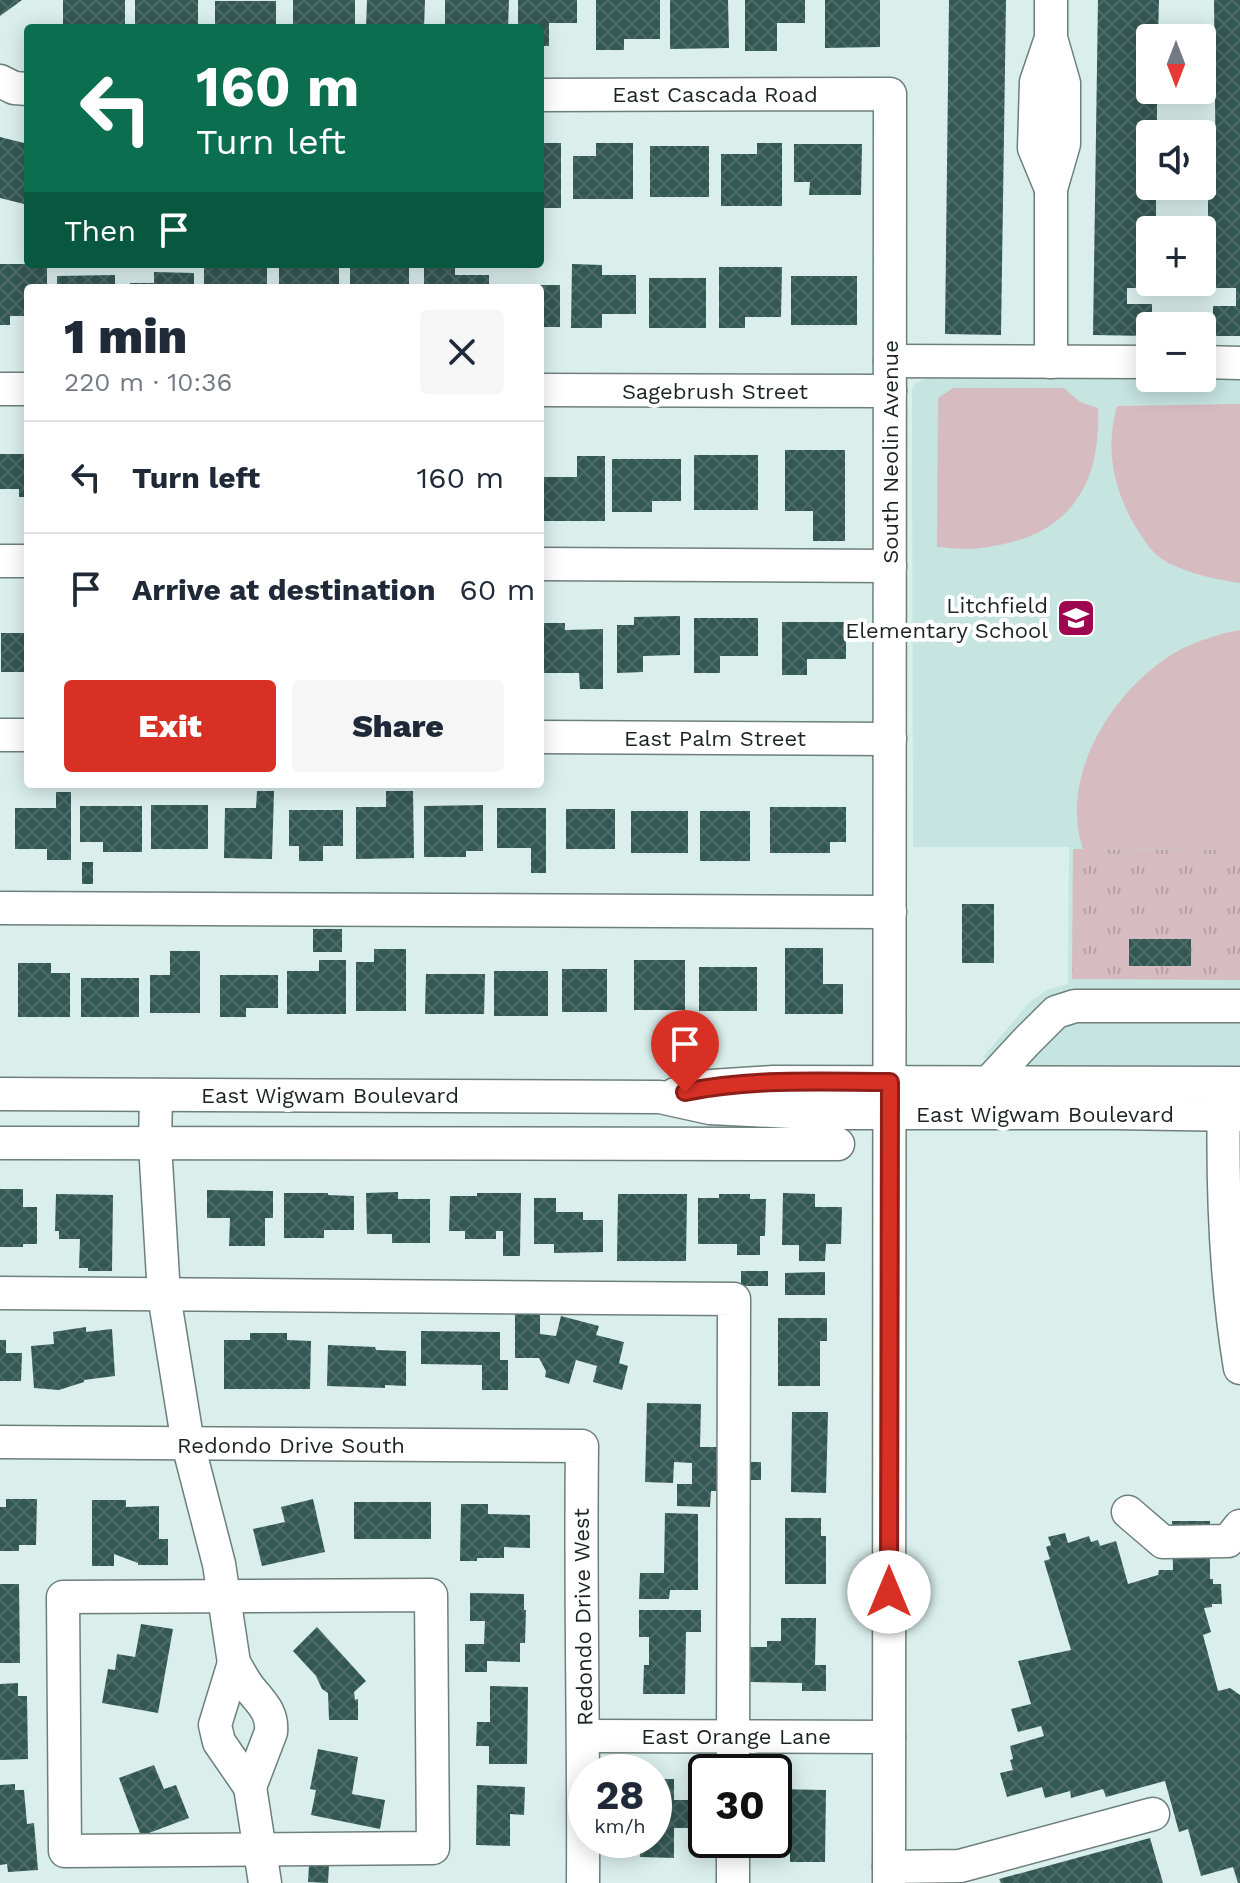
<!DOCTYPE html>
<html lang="en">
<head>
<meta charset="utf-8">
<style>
  :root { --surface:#fff; --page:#f6f6f7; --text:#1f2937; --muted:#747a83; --line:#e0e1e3; --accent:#d93025 }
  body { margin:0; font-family:"Work Sans",sans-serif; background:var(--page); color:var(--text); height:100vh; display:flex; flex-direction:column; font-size:30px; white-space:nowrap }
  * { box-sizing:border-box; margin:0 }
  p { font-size:26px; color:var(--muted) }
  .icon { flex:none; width:44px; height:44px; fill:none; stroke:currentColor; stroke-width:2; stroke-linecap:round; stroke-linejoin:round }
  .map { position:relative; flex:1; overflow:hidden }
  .drawer { position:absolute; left:24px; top:284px; width:520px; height:504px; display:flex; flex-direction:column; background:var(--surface); border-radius:8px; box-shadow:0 4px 20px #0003 }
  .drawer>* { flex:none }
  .banner { position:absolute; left:24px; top:24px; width:520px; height:244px; border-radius:8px; box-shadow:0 4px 20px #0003; background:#0b6e4f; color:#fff; overflow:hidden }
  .needle { width:52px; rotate:180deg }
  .buttons { position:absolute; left:1136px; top:24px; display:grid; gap:16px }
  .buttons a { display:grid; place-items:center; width:80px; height:80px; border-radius:8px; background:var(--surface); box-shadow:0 4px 20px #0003; font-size:40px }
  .speed { position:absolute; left:568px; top:1754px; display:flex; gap:16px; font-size:40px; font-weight:700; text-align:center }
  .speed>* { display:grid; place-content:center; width:104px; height:104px; border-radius:50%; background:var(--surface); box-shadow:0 4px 20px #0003; line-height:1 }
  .speed small { font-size:20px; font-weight:400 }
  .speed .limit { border:4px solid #111; border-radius:12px; background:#fff; color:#111 }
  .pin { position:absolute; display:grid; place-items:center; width:68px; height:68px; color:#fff; margin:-82px -34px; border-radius:50% 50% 50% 0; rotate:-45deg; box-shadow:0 0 8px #0007 }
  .pin .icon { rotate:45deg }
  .me { position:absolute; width:88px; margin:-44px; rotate:0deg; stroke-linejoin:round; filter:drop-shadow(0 0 6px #0008) }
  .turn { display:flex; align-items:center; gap:28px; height:168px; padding:0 40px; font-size:36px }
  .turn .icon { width:104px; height:104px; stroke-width:2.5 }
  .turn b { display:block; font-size:56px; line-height:68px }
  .then { display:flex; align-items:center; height:76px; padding:0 40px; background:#0003; gap:16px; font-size:30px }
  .round { display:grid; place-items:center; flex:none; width:84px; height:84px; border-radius:8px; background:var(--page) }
  .headline { display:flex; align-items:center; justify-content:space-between; height:136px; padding:0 40px }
  h1 { font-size:48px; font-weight:800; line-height:60px }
  .action { display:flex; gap:16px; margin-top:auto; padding:16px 40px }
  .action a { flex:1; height:92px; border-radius:8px; background:var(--accent); color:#fff; font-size:32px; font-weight:800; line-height:92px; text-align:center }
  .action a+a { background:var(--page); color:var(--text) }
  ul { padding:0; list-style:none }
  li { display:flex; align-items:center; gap:24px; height:112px; padding:0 40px; border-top:2px solid var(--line) }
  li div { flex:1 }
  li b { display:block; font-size:30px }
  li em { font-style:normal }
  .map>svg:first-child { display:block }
  .built { fill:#c6e4e0 }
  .grass { fill:url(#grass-tufts) }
  .pitch { fill:#d6bbc1 }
  .building { fill:url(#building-cross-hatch) }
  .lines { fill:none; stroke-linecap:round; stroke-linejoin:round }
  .minor-casing { stroke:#6d7f7d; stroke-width:35 }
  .minor { stroke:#fff; stroke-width:32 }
  .route-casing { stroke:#8d1f18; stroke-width:20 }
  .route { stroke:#d93025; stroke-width:14 }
  .labels { text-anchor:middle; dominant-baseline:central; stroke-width:8; stroke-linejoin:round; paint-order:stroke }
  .street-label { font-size:22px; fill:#1c2423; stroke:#fff }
  .poi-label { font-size:22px; fill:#1c2423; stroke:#fff; text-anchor:end }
</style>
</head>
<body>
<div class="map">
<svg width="1240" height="1883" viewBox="0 0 1240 1883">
  <defs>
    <pattern id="grass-tufts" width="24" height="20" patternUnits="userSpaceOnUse" patternTransform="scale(2)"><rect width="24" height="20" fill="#d6bbc1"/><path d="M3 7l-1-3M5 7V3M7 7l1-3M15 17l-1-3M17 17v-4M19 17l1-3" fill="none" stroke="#b7a1a6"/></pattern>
    <pattern id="building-cross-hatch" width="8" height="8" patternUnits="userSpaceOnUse" patternTransform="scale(2)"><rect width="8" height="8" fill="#335753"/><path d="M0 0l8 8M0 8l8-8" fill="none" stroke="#4e6b68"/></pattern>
  </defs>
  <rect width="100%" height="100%" fill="#daefec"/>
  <polygon class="built" points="927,376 1240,377 1240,1076 1030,1075 983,1057 1030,1002 1047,990 1068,984 1069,847 913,847 912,390 915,384"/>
  <polygon class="grass" points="1073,849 1240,850 1240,980 1072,979"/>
  <g class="pitch">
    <path d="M953,388h111l16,14 18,6c3,83 -32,130 -117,140 -15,2 -30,0 -44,-1l1,-149z"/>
    <path d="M1240,404v179c-22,-3 -59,-11 -78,-24 -12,-8 -19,-21 -27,-33 -22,-38 -30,-78 -18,-120z"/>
    <path d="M1240,630v220l-157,-1c-25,-73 30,-160 93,-197 20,-11 42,-18 64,-22z"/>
  </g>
  <g class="building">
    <polygon points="0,0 22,0 0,16"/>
    <rect x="63" y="0" width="62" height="28"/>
    <rect x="135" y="0" width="63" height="28"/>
    <rect x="293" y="0" width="62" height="28"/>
    <polygon points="367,0 425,0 424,28 366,28"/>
    <polygon points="445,0 509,0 508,28 445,28"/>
    <polygon points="518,0 577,0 577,23 549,23 549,46 540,46 540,28 518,28"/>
    <polygon points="596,0 660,0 660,39 624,39 624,50 596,50"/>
    <polygon points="670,0 728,0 729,48 670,49"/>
    <polygon points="745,0 805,0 805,23 777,23 777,51 745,51"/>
    <polygon points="825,0 880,0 880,47 825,48"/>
    <polygon points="949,0 1006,0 1001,335 945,334"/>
    <polygon points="1098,0 1159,0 1158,38 1150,38 1150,90 1157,90 1157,134 1150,134 1150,186 1156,186 1156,230 1150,230 1150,282 1155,282 1155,288 1127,288 1127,304 1152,304 1152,326 1150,326 1150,336 1093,335"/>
    <polygon points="1214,0 1240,0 1240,336 1213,336 1213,306 1236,306 1236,288 1213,288 1212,242 1208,242 1208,195 1216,195"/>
    <rect x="215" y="1" width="61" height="27"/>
    <polygon points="0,137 28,144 28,205 0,198"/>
    <rect x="540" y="143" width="21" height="65"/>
    <polygon points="596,143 633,143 633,199 573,199 573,156 596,156"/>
    <polygon points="757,143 782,143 782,206 721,206 721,154 757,154"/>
    <polygon points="794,144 862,144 861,195 809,195 810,182 794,182"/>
    <rect x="650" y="146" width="59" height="51"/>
    <polygon points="0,264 47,264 47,288 28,288 28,316 10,316 10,325 0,325"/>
    <rect x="204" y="264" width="63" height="24"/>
    <rect x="279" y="264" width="60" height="24"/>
    <rect x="350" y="264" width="59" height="24"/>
    <polygon points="572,264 602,265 602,275 636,275 636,314 602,314 602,328 571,328"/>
    <polygon points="424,265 455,265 455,275 489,275 489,288 424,288"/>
    <polygon points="719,267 782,267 781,317 745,317 745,328 719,328"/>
    <polygon points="154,272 194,273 194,288 130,288 130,283 154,283"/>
    <polygon points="115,275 115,288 57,288 57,276"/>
    <rect x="791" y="276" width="66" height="49"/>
    <rect x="649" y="278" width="57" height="50"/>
    <polygon points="498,285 560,285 560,327 540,327 540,288 498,288"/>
    <polygon points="785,450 845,450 845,541 813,541 813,511 785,511"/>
    <polygon points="0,454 28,454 28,497 19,497 19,489 0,489"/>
    <rect x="694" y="455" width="64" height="55"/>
    <polygon points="577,456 605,456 605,521 540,521 540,477 577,477"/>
    <polygon points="612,459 681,459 681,501 652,501 652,512 612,512"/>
    <polygon points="680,616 680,655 643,656 643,672 617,673 617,625 634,625 634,617"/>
    <polygon points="694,618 758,618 758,656 720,656 720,673 694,673"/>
    <polygon points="782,622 846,622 846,659 807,659 807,675 782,675"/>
    <polygon points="540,623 565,623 565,630 603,629 603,689 580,689 579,673 540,673"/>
    <rect x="1" y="633" width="27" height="39"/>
    <polygon points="257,791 274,791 272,859 224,858 225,808 256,808"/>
    <polygon points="386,791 413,791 414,858 356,859 356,807 386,807"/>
    <polygon points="56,792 71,792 71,860 47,860 47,849 15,849 15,808 56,808"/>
    <rect x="151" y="805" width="57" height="44"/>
    <polygon points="483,805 483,851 466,851 466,857 424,857 424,806"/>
    <polygon points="80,806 142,806 142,852 103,852 103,842 80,842"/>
    <polygon points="770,807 846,807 846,842 830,842 830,853 770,853"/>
    <polygon points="497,808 546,808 546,873 531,873 531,848 497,848"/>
    <rect x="566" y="809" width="49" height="40"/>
    <polygon points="289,810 343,810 343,846 323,846 323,861 299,861 299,846 289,846"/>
    <rect x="631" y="811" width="57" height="42"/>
    <rect x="700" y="811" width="50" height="50"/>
    <rect x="82" y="862" width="11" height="22"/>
    <rect x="962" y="904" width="32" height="59"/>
    <rect x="313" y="929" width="29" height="23"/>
    <rect x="1129" y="939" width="62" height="27"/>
    <polygon points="785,948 823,948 823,984 843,984 843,1014 785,1014"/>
    <polygon points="374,949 406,949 406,1011 356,1011 356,962 374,962"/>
    <polygon points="170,951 200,951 200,1013 150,1013 150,975 170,975"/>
    <polygon points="319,960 346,960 346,1014 287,1014 287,971 319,971"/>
    <rect x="634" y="960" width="51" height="50"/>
    <polygon points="18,963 51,963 51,973 70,973 70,1017 18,1017"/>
    <rect x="699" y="967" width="58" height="44"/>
    <rect x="562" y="969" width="45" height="43"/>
    <rect x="494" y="971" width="54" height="45"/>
    <polygon points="426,974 485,974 484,1014 425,1014"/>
    <polygon points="220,975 278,975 278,1008 246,1008 246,1017 220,1017"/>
    <rect x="81" y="978" width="58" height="39"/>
    <polygon points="0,1189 23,1189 23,1207 37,1207 37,1244 23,1244 23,1247 0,1247"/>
    <polygon points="207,1190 273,1191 273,1218 265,1218 265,1246 229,1246 230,1218 207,1218"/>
    <polygon points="398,1192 398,1199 430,1199 430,1243 392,1243 392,1234 367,1234 366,1193"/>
    <polygon points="284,1193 328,1193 328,1195 354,1196 354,1230 324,1230 324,1238 284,1238"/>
    <polygon points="477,1193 521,1193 520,1256 503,1256 503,1231 496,1231 496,1239 465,1239 465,1231 449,1231 450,1196 477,1196"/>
    <polygon points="783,1193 815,1194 815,1207 842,1207 841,1244 826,1244 825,1261 799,1261 799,1245 782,1245"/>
    <polygon points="56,1194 113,1195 112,1271 88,1271 88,1268 79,1268 80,1239 59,1239 59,1231 55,1231"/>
    <polygon points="618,1194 687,1194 686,1261 617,1261"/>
    <polygon points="719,1194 750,1194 750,1199 766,1199 765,1236 760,1236 760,1255 737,1255 737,1244 698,1244 698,1198 719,1198"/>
    <polygon points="534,1198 556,1198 556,1212 583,1212 583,1220 603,1220 603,1252 554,1253 554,1244 534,1244"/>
    <rect x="741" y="1271" width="27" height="15"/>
    <polygon points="825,1272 825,1295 785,1295 785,1273"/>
    <polygon points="515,1309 540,1309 540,1334 556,1336 561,1316 599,1326 596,1335 624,1342 619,1363 628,1366 622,1390 593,1382 597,1366 576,1360 569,1384 545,1377 546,1371 539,1358 515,1358"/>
    <polygon points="778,1318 827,1318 827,1341 820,1341 820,1386 778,1386"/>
    <polygon points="86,1327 86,1332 112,1329 115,1376 84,1380 84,1382 59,1390 34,1388 31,1346 54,1344 53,1332"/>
    <polygon points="421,1331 500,1332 500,1360 508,1360 508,1390 482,1390 482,1365 421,1364"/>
    <polygon points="250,1333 287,1333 287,1340 311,1341 310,1389 224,1389 224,1340 250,1340"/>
    <polygon points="0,1340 6,1340 6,1353 22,1353 21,1381 0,1381"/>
    <polygon points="328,1345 375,1347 376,1350 406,1351 406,1386 385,1385 385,1388 327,1386"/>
    <polygon points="647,1403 701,1404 700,1447 724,1447 723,1491 711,1491 710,1507 677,1506 677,1484 692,1484 692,1463 674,1462 673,1483 645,1482"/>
    <polygon points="792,1412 828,1412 826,1493 791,1492"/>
    <rect x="745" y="1462" width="16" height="18"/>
    <polygon points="6,1499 37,1499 36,1545 19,1545 19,1551 0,1551 0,1507 6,1507"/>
    <polygon points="313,1499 325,1552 262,1566 253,1529 285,1522 281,1507"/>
    <polygon points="92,1500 126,1500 126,1507 159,1506 159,1539 168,1539 168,1565 138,1565 138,1563 114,1554 114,1566 92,1566"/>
    <rect x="354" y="1502" width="77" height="37"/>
    <polygon points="461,1504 488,1504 488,1514 530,1515 530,1548 504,1547 504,1558 477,1558 477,1561 460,1561"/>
    <polygon points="665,1513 698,1514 698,1590 670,1590 669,1599 639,1599 640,1573 664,1573"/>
    <polygon points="785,1518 821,1518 821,1536 826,1536 826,1584 785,1584"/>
    <polygon points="1172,1521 1210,1521 1210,1579 1213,1579 1213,1584 1221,1584 1222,1604 1212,1604 1212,1607 1204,1608 1211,1632 1203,1635 1218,1691 1230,1688 1240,1695 1240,1883 1238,1883 1233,1867 1201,1876 1188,1829 1179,1832 1165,1781 1106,1797 1103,1789 1071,1798 1070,1791 1045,1798 1042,1787 1007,1797 1000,1773 1013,1770 1010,1760 1013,1759 1010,1746 1044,1736 1041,1726 1018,1732 1011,1709 1031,1704 1018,1661 1071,1650 1044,1561 1050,1559 1046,1547 1051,1545 1048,1537 1065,1533 1068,1543 1089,1536 1091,1542 1098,1540 1100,1546 1116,1541 1128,1584 1158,1575 1159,1570 1173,1570"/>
    <polygon points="0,1584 19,1584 20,1663 0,1663"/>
    <polygon points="470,1593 524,1594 524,1610 526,1610 525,1643 520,1643 520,1662 487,1661 487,1672 465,1672 465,1644 484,1644 485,1621 470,1621"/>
    <polygon points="639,1610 701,1610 701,1632 686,1632 685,1694 643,1694 644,1665 649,1665 649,1637 639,1637"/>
    <polygon points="781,1618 816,1618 815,1665 826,1665 826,1691 802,1691 802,1683 750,1682 750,1647 767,1647 767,1641 781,1641"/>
    <polygon points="141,1624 173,1629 158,1713 102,1703 108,1669 115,1670 117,1654 135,1657"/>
    <polygon points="317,1627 366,1681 354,1692 355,1700 358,1699 358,1720 329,1720 328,1693 322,1689 316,1676 293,1651"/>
    <polygon points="18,1683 18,1696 27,1696 28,1759 0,1760 0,1684"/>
    <polygon points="490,1686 528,1687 527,1764 489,1764 489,1746 476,1746 477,1722 490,1722"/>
    <polygon points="318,1749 358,1757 352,1794 385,1800 380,1829 311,1815 316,1790 310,1789"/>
    <polygon points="154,1765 164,1789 176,1785 189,1818 141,1836 119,1778"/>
    <polygon points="654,1779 674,1779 674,1800 695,1800 695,1828 674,1828 674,1858 640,1857 640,1840 654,1840"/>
    <polygon points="15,1784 15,1790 24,1790 27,1824 34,1823 38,1870 8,1872 7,1864 0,1865 0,1785"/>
    <polygon points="477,1785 525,1787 524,1815 510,1814 510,1846 476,1845"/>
    <polygon points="774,1789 826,1790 825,1862 790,1862 790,1832 779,1832 780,1810 774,1810"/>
    <polygon points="1150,1838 1163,1883 1001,1883 999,1879"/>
    <polygon points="309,1865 329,1865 328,1883 308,1882"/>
  </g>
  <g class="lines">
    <defs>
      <g id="minor">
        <polyline points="1051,38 1036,82 1034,148 1051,189 1064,144 1064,83 1051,38 1051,0"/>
        <polyline points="0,81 14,88 28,89"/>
        <polyline points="540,95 890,94 889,1883"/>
        <polyline points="1051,189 1051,362"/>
        <polyline points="890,361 1150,362"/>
        <polyline points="1202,362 1240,363"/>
        <polyline points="0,389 28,389"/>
        <polyline points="540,390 890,391"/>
        <polyline points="0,561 28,561"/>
        <polyline points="540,564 890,566"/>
        <polyline points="0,735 28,735"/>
        <polyline points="540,737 890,739"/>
        <polyline points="0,908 890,912"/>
        <polyline points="989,1082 1025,1043 1056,1012 1075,1006 1240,1006"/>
        <polyline points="0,1094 660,1097 710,1108 810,1113 1114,1113 1240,1115"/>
        <polyline points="675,1094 711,1086 773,1082 1240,1083"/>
        <polyline points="156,1095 155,1144 164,1295 188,1444 219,1564 234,1663"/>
        <path d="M1224,1096c-2,92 1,182 16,272"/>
        <polyline points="0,1143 838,1144"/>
        <polyline points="0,1293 734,1299 733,1772"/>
        <path d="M0,1442l582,4c-2,146 2,291 1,437"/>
        <polyline points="1128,1512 1163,1542 1228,1541 1240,1526"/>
        <polygon points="431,1595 433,1848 65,1851 63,1597"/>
        <path d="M234,1663c5,8 9,16 14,23 12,16 25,25 23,46l-21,55 -31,-45 -4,-17z"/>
        <polyline points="584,1736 889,1737"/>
        <polyline points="250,1787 265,1883"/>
        <polyline points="889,1867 960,1866 1153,1814"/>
        <polyline points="733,1883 733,1840"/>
      </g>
    </defs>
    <use href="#minor" class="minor-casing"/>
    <use href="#minor" class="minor"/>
  </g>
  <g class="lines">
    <defs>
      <path id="route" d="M685,1092c67,-14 137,-10 205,-10l-1,510"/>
    </defs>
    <use href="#route" class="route-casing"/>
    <use href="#route" class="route"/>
  </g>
  <defs>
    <symbol id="school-square" viewBox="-11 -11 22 22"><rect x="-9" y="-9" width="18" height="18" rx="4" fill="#9e064f" stroke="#fff"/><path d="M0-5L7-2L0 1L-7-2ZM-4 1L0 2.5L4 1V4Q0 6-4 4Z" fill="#fff"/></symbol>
  </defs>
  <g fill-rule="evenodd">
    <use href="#school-square" x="1054" y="596" width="44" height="44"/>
  </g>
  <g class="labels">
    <g class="street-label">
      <text x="715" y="94">East Cascada Road</text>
      <text x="715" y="391">Sagebrush Street</text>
      <text transform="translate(890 452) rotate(-90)">South Neolin Avenue</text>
      <text x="715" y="738">East Palm Street</text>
      <text x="330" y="1095">East Wigwam Boulevard</text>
      <text x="1045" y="1114">East Wigwam Boulevard</text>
      <text x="291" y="1445">Redondo Drive South</text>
      <text transform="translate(583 1617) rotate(-91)">Redondo Drive West</text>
      <text x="736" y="1736">East Orange Lane</text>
    </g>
    <g class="poi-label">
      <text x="1048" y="605">Litchfield<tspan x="1048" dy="25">Elementary School</tspan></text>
    </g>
  </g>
</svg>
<div class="buttons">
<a><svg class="needle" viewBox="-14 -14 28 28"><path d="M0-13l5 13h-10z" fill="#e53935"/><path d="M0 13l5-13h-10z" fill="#747a83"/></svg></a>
<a><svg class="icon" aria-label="sound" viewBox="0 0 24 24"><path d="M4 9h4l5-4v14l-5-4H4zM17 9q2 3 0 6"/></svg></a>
<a>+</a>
<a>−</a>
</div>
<div class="speed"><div>28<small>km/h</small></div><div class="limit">30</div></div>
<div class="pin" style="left:685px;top:1092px;background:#d93025"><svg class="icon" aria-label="arrive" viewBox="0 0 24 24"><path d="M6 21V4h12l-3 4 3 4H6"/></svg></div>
<svg class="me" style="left:889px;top:1592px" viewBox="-20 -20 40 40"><circle r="19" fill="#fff"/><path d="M0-13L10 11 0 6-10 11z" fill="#d93025"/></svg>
<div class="banner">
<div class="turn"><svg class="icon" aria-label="left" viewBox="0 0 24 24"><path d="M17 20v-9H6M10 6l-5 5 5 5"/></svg><div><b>160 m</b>Turn left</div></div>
<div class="then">Then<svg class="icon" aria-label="arrive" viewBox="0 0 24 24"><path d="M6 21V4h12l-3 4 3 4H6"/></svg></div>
</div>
<section class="drawer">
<div class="headline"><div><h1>1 min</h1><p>220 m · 10:36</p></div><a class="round"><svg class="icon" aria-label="close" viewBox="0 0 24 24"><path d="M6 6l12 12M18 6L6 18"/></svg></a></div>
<ul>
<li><svg class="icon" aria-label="left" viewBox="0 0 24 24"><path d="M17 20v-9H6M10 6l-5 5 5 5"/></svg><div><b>Turn left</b></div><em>160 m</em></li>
<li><svg class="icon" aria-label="arrive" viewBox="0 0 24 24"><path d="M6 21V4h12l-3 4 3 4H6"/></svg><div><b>Arrive at destination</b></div><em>60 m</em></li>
</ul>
<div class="action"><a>Exit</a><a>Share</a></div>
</section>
</div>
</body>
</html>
